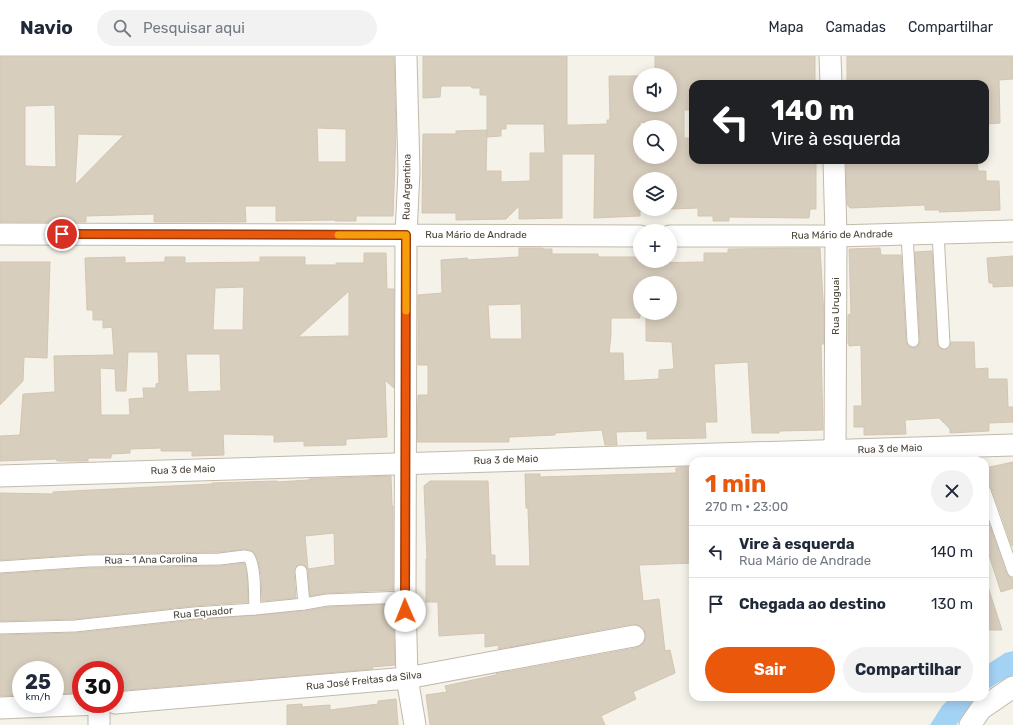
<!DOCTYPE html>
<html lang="pt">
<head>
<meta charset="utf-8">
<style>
  :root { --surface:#fff; --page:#f2f2f3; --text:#1f2937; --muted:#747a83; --line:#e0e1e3; --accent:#ea580c }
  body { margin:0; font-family:Rubik,sans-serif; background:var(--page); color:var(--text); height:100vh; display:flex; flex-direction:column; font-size:15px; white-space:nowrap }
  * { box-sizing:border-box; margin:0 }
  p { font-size:13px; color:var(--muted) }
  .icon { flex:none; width:22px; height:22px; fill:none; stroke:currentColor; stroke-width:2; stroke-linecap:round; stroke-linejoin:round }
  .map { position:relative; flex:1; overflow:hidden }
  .panel { position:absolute; left:689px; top:401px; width:300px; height:244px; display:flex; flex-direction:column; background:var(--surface); border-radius:12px; box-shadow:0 2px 10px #0003 }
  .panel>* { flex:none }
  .hud { position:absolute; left:689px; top:24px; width:300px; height:84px; border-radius:12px; box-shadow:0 2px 10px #0003; background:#202124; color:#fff; overflow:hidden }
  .buttons { position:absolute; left:633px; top:12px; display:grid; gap:8px }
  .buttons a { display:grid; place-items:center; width:44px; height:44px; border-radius:50%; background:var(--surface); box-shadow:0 2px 10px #0003; font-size:20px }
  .speed { position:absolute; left:12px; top:605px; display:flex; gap:8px; font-size:20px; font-weight:700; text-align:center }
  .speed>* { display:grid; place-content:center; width:52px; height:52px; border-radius:50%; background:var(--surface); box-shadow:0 2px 10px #0003; line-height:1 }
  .speed small { font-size:10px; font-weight:400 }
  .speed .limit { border:6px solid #d22; background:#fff; color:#111 }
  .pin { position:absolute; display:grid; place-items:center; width:34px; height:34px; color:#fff; margin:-17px; border:2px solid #fff; border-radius:50%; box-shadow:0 1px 4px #0007 }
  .me { position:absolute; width:44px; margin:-22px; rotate:359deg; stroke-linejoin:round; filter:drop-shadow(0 0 3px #0008) }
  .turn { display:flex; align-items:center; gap:14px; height:84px; padding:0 16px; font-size:18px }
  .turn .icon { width:52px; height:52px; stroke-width:2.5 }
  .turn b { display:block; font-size:28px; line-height:34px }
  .round { display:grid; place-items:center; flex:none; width:42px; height:42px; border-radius:21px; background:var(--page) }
  .headline { display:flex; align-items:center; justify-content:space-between; height:68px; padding:0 16px }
  h1 { font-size:24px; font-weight:700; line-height:30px; color:var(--accent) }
  .button { display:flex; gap:8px; margin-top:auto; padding:8px 16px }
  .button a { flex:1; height:46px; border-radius:24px; background:var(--accent); color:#fff; font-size:16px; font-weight:700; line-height:46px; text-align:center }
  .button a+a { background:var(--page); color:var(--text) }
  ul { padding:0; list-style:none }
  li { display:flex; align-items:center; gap:12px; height:52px; padding:0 16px; border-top:1px solid var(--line) }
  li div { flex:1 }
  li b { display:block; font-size:15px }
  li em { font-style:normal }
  header { display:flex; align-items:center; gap:24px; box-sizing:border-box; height:56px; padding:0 20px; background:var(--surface); border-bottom:1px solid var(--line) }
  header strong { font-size:19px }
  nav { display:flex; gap:22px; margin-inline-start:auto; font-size:14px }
  .search { width:280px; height:36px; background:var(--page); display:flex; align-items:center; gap:10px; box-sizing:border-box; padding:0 14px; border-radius:22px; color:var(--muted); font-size:15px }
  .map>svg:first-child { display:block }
  .water { fill:#a4d2f4 }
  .building { fill:#d8cebe; stroke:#d3c6b1; fill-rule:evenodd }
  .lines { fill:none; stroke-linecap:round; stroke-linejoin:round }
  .lane-casing { stroke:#c1baab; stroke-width:13 }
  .street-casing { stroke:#c1baab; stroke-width:23 }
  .lane { stroke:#fff; stroke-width:11 }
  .street { stroke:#fff; stroke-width:21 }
  .route-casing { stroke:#983908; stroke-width:10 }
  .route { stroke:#ea580c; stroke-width:7 }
  .slow { stroke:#f59e0b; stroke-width:7 }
  .labels { text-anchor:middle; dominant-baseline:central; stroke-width:3.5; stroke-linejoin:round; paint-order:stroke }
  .street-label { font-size:10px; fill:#4a4237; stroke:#fff }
</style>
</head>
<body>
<header>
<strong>Navio</strong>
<div class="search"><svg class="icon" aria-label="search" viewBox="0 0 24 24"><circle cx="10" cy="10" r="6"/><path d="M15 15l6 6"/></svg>Pesquisar aqui</div>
<nav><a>Mapa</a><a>Camadas</a><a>Compartilhar</a></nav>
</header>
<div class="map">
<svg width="1013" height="669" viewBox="0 0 1013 669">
  <rect width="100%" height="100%" fill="#f5f2e9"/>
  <g class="water">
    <polygon points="1013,595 1013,619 999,626 985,635 985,610 1005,597"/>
    <polygon points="951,641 978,641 956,669 930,669 942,650"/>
  </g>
  <g class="building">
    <path d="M0,0h394l2,75 -3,85h-37v5h-21v-1l-59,1v-15h-31l1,16h-92v-8l-68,2v6h-86zM55,49l1,62 -31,-1v-60zM317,72l29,1v33h-28zM78,78l46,1 -49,50z"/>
    <path d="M423,0h144v69h10l30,-1v-4h3l-1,-44h31v29h30v-30h-15v-19h160v28h-122v26h-9v28h9v22h123v49h-6l-1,9 -80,-1v4h-16v-5h-15v-8l-28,1v-30h-30v37l-46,2 1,-64h-33v64l-43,1v-13l-13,13 -50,1v-7h-34l1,-79h33v-3l31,-1 -1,41h15v11l29,-1v-28h15l-1,-29h-38v5h-5v7l-14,1v-42h-7v-7h-8l-1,-2h-30l-1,11 -17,1zM640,66l28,4v1h2v32l-30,-1z"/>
    <polygon points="847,0 1013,0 1013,23 999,24 1000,67 985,68 985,28 847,28"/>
    <polygon points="846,104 977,104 978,115 986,115 986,125 999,125 1000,154 939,156 940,154 925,154 925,149 850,152 847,148"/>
    <path d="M519,192h24v1h9v5h46v3h42l1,6 63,-1v-9h24v-4l92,-1 4,67v29h-3l2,86 -44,1v2h-27l-4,-71 -34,2 3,58h-12l1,16 -59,1v-8l-31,1 1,13h-12l-3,-15 -47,3v2l-46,2v5h-92l1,-47h10v-30h-10v-70l24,-2 -1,-33 27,-2 -2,2 53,-3zM640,227h30v30h-24v28l26,1 2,27 -15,1v9l-35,2 -1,-28h-14l2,-18v-17h29zM521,248l1,35h-32l-2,-34z"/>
    <polygon points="880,192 881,199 901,199 906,285 907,289 913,292 917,291 920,285 915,196 932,195 938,290 941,293 945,294 950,290 951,286 974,286 975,313 988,312 988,323 1007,323 1008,351 1013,351 1013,366 989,367 989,375 950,377 950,373 939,362 905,364 906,378 864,379 864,371 854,371 854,350 862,350 861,289 849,290 849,288 848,288 848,259 851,258 849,193"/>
    <path d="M364,197h22l1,36h7v99l-9,-8 2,57 -41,2v6l-42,1v-5l-30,1v-7l-51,-1 1,21 -32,1v-5h-31v-3l-31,1v4l-19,1v4h-23v3h-31l-1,-2 -56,2v-25l20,-1 3,-41 32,-2 -1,-36 60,-1 -2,-28 -9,1v-8h-10v-10h-6l-2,-52 40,-1v6l40,-1v-5h20v6l75,-1v-5h45v8h31v-2h28zM244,231l-1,43h-30l2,-42zM349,235v45l-51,1zM128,296h30l1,31 -3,1v4h-13l1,10 -15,1 1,16h-29l-1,-47 15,1 1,22h10zM186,298h34l1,37 -33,1z"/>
    <polygon points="1013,200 1013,230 993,231 993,227 989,227 987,202"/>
    <polygon points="0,206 50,206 47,302 24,301 23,325 0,349"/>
    <polygon points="1013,406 1013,490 1012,490 992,433 989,429 985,428 985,412"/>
    <polygon points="693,411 693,507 639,509 643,545 659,543 665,595 670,594 675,617 633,636 636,643 601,660 605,669 430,669 426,639 447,636 445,630 496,619 496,618 636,592 642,589 645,584 646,578 643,572 638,569 632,568 498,593 499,589 485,591 485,577 439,580 438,546 426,546 426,503 427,503 424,430 430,425 488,425 491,499 495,499 495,510 530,510 528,452 526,452 525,418 540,418 540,421 676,417 676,412"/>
    <path d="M391,420l1,30h1v84l-66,3 -17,3 -2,-26 -4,-5 -3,-1 -4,2 -3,5 2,27 -34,3 -1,-26 -3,-15 -4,-8 -9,-3 -25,3 -131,2 -89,6v-67l53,1v-2l159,-8v-1l65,-2v1l32,-2v-1zM334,477l1,32 -27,4 -3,-33z"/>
    <polygon points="985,456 1006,517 1009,521 1012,522 1013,524 1013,532 1001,536 985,487"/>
    <polygon points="244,507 247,520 248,546 193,550 75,563 0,565 0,518 89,512 220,510"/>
    <polygon points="985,531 988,531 1002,574 985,574"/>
    <polygon points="393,548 395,609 372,611 373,613 115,635 115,614 81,614 81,637 55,638 55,614 21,614 21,639 0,640 0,579 76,577 195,564 305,555 328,551"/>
    <polygon points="396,643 398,669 287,669 287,649 302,648 302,651 330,649 330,654 378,648 378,645"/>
  </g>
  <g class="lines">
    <defs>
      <g id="lane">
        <polyline points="938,177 944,287"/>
        <polyline points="907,178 913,285"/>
        <polyline points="969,391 974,405"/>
        <polyline points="985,435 1013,515"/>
        <path d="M0,511l89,-6 131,-2 24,-3 5,1c7,12 5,39 6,52"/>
        <polyline points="301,515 304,548"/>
        <polyline points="0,572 75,570 194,557 255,553 304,548 327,544 405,541"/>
      </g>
      <g id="street">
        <polyline points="406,0 409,115 406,179 405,541 407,622 415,669"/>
        <polyline points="830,0 831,28"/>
        <polyline points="834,104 836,180 835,395"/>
        <polyline points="0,178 640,180"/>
        <polyline points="670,180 836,180 1013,175"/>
        <polyline points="0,420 1013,389"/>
        <polyline points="115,647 407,622 634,580"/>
        <polyline points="99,648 99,669"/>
        <polyline points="0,652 99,648"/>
        <polyline points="970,669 981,653 1013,631"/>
      </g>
    </defs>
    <use href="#lane" class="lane-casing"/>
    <use href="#street" class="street-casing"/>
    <use href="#lane" class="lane"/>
    <use href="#street" class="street"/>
  </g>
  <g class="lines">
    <defs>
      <polyline id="route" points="62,178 406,179 405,555"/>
    </defs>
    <use href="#route" class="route-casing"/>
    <use href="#route" class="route"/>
    <polyline class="slow" points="338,179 406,179 406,255"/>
  </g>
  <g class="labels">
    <g class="street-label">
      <text transform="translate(407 131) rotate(-89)">Rua Argentina</text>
      <text x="476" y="179">Rua Mário de Andrade</text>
      <text transform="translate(842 179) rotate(-1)">Rua Mário de Andrade</text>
      <text transform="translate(836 250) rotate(-90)">Rua Uruguai</text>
      <text transform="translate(890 393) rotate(-2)">Rua 3 de Maio</text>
      <text transform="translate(506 404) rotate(-2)">Rua 3 de Maio</text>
      <text transform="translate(183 414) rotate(-2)">Rua 3 de Maio</text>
      <text transform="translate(151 504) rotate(-1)">Rua - 1 Ana Carolina</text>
      <text transform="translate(203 557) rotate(-5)">Rua Equador</text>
      <text transform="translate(364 625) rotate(-6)">Rua José Freitas da Silva</text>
    </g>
  </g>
</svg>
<div class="buttons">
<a><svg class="icon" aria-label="sound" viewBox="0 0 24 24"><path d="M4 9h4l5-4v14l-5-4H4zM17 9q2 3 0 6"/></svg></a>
<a><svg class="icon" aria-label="search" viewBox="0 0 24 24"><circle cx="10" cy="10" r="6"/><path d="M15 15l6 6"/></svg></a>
<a><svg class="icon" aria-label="layers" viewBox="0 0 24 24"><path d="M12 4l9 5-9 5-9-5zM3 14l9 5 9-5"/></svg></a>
<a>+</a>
<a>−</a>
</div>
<div class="speed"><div>25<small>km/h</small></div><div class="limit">30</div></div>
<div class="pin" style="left:62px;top:178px;background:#d93025"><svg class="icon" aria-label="arrive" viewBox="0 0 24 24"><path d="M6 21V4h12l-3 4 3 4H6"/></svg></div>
<svg class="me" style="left:405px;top:555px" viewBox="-20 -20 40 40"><circle r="19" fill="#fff"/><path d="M0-13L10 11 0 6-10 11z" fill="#ea580c"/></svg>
<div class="hud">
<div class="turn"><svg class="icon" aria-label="left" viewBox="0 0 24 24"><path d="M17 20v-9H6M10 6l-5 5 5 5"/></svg><div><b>140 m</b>Vire à esquerda</div></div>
</div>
<section class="panel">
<div class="headline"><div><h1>1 min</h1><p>270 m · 23:00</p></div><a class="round"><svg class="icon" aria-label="close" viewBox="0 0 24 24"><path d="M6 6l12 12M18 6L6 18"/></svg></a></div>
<ul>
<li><svg class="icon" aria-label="left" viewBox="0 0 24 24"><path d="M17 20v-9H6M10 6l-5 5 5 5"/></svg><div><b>Vire à esquerda</b><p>Rua Mário de Andrade</p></div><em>140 m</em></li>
<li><svg class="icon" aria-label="arrive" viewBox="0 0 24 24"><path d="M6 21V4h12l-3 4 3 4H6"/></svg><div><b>Chegada ao destino</b></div><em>130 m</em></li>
</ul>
<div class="button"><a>Sair</a><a>Compartilhar</a></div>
</section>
</div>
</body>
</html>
